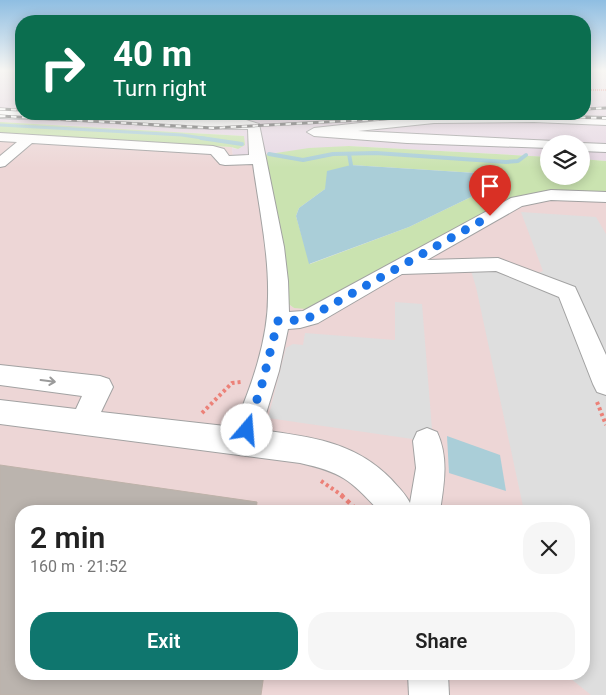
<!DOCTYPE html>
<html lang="en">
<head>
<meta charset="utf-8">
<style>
  :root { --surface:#fff; --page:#f6f6f6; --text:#222; --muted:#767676; --accent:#0f766e }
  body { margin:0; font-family:Roboto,sans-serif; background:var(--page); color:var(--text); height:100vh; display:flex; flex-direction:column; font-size:19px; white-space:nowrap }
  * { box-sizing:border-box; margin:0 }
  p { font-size:16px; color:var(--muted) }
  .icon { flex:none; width:28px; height:28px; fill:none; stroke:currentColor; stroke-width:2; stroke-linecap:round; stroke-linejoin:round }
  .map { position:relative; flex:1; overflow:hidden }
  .details { position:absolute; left:15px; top:505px; width:575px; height:175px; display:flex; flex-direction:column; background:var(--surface); border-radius:20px; box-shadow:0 2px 12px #0003 }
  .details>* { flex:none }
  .hud { position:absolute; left:15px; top:15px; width:576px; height:105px; border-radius:20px; box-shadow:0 2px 12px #0003; background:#0b6e4f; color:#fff; overflow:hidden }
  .buttons { position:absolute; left:540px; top:135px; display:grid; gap:10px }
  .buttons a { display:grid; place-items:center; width:50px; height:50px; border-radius:50%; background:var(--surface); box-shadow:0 2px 12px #0003; font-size:25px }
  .pin { position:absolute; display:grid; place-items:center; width:42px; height:42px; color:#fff; margin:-51px -21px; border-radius:50% 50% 50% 0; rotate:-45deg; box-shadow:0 0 5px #0007 }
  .pin .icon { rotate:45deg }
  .me { position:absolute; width:55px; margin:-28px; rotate:18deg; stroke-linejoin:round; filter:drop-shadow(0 0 4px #0008) }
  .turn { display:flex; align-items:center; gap:18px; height:105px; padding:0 15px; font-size:22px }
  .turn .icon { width:65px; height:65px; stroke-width:2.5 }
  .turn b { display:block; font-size:35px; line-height:42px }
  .round { display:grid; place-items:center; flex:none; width:52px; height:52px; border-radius:20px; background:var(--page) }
  .headline { display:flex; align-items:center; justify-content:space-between; height:85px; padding:0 15px }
  h1 { font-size:30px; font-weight:600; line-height:38px }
  .cta { display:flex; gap:10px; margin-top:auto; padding:10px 15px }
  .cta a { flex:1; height:58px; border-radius:20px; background:var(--accent); color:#fff; font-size:20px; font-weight:600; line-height:58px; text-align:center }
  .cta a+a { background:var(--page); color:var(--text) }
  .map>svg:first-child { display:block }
  .commercial { fill:#edd6d6; fill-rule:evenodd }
  .industrial { fill:#e7d8e4 }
  .grass { fill:#cae3b0; fill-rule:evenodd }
  .parking { fill:#dedede }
  .water { fill:#aaced8 }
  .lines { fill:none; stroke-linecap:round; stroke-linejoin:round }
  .stream-far1 { stroke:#aaced8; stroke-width:3 }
  .stream { stroke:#aaced8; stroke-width:4 }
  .building { fill:#bbb4ae; stroke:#beb2a9 }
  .minor-casing { stroke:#a2a2a2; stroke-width:2 }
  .path-far2 { stroke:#ec8178; stroke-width:2; stroke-dasharray:1 1; stroke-linecap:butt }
  .path-far1 { stroke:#ec8178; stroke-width:4; stroke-dasharray:3 3; stroke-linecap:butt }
  .path { stroke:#ec8178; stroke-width:4.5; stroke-dasharray:4 4; stroke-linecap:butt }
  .minor { fill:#fff; fill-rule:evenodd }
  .rail-casing { stroke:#6c6c6c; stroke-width:3 }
  .rail { stroke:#fff; stroke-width:2; stroke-dasharray:5.5; stroke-linecap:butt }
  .oneway { stroke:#9a9a9a }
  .route { stroke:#1a73e8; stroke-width:9; stroke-dasharray:0 16.2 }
</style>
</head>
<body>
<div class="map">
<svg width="606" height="695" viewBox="0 0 606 695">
  <rect width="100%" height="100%" fill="#eeebe5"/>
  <path class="commercial" d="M0,133l232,14 1,10 23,-1 23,141 15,11 221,-108 91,-5v500h-606zM21,511h563v163h-563z"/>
  <polygon class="industrial" points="0,71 21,71 21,114 585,114 585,71 606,71 606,161 581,159 581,144 549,144 549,157 349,146 233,157 232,148 238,149 244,136 0,122"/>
  <g class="grass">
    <polygon points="0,122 244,136 245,145 238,149 231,147 0,133"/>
    <path d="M349,146l200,11v19h32v-17l25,2v34l-75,1 -224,113 -13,-1 -15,-11 -23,-141 53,-8zM351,165l141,9 10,5v3l-93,45 -99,37 -14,-48 3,-8 26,-19z"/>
  </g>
  <g class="parking">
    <polygon points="521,212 596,217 606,234 606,695 591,695 565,674 584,674 584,511 524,511 476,287 467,258 496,257 536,274 543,271"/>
    <polygon points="395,302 422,304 433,442 268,418 286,348 293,344 303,345 305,333 395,340"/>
  </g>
  <g class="water">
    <polygon points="351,165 492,174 502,179 502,182 409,227 309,264 296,216 299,208 325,189 327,171"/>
    <polygon points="447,436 500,455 506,491 449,473"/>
  </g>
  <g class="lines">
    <polyline class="stream-far1" points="0,125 182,135 209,139"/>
    <g class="stream">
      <polyline points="201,138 242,144"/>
      <polyline points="269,154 303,160 333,154 376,153 506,162 518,161 526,155"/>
      <polyline points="349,154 351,165"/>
    </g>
  </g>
  <polygon class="building" points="0,465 257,502 256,511 21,511 21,674 264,674 261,695 0,695"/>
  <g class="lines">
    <defs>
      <g id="minor">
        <path d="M0,110l21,1v3h88l74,6h63l13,4 25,123 4,34 1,31 14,-1 208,-113 40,-8 55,2v10l-55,-2 -29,6 -95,54 71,-2 77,29 31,68v40l-9,-3 -4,-8 -34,-87 -63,-26 -94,3 -84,49 -18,5 -12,1 -9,42 -18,59c49,7 93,11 130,49 7,8 14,14 19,24l6,-35 -3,-27 4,-9 10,-4 10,4c12,26 7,52 3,79h-61c-28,-31 -38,-39 -79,-48l-300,-39v-24l76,9 6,-13 -82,-11v-20l100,11 9,3 4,8 -12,25 133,15c17,-40 34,-86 34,-130 1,-44 -9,-89 -15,-133l-28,1 -5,-1 -9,-10 -179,-11 -27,23 -5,1v-11l17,-14 -17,-1v-8l213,13 11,3 5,7 20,-1 -1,-26 -65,-1 -74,-6 -109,-4z"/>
        <polygon points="534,114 606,117 606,125 534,122 434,123 358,131 554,141 556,144 549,144 549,148 407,143 314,136 307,132 314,128 434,115"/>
        <polygon points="581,143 606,144 606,152 581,151 581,144 577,144"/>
        <polygon points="408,674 448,674 449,695 409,695"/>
      </g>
    </defs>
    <use href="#minor" class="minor-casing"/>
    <polyline class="path-far2" points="585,90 606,90"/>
    <g class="path-far1">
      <polyline points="597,402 606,425"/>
      <polyline points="202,413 232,383 241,382"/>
      <polyline points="321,481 343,496"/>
    </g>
    <polyline class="path" points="341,495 358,511"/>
    <use href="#minor" class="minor"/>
    <defs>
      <g id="rail">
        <polyline points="0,109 21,110"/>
        <polyline points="585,109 606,108"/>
        <polyline points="470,115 606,118"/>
        <polyline points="0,116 213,128 476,114"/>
      </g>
    </defs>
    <use href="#rail" class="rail-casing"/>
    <use href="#rail" class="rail"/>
  </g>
  <defs><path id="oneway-shaft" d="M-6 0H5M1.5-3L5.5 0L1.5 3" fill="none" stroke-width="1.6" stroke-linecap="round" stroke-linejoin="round" transform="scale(1.25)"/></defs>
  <use class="oneway" href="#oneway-shaft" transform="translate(48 381) rotate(7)"/>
  <linearGradient id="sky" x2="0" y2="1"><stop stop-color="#8fbee2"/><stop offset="0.42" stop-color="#f7f6f3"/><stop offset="1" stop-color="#f7f6f3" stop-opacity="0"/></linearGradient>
  <rect width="606" height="168" fill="url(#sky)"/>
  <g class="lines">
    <polyline class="route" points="247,430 262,384 278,321 300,320 310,317 490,216"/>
  </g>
</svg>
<div class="buttons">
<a><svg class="icon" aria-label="layers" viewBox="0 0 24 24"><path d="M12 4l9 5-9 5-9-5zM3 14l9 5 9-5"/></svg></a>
</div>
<div class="pin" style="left:490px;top:216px;background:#d93025"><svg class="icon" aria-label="arrive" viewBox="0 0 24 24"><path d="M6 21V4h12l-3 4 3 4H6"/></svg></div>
<svg class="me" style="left:247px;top:430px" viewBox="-20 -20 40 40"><circle r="19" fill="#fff"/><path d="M0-13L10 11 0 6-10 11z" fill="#1a73e8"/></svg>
<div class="hud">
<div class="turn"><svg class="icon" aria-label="right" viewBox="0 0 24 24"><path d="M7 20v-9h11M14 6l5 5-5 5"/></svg><div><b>40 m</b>Turn right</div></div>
</div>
<section class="details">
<div class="headline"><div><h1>2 min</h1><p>160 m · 21:52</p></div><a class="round"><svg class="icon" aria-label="close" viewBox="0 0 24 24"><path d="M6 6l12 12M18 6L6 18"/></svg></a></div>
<div class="cta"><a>Exit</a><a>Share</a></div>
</section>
</div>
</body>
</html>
